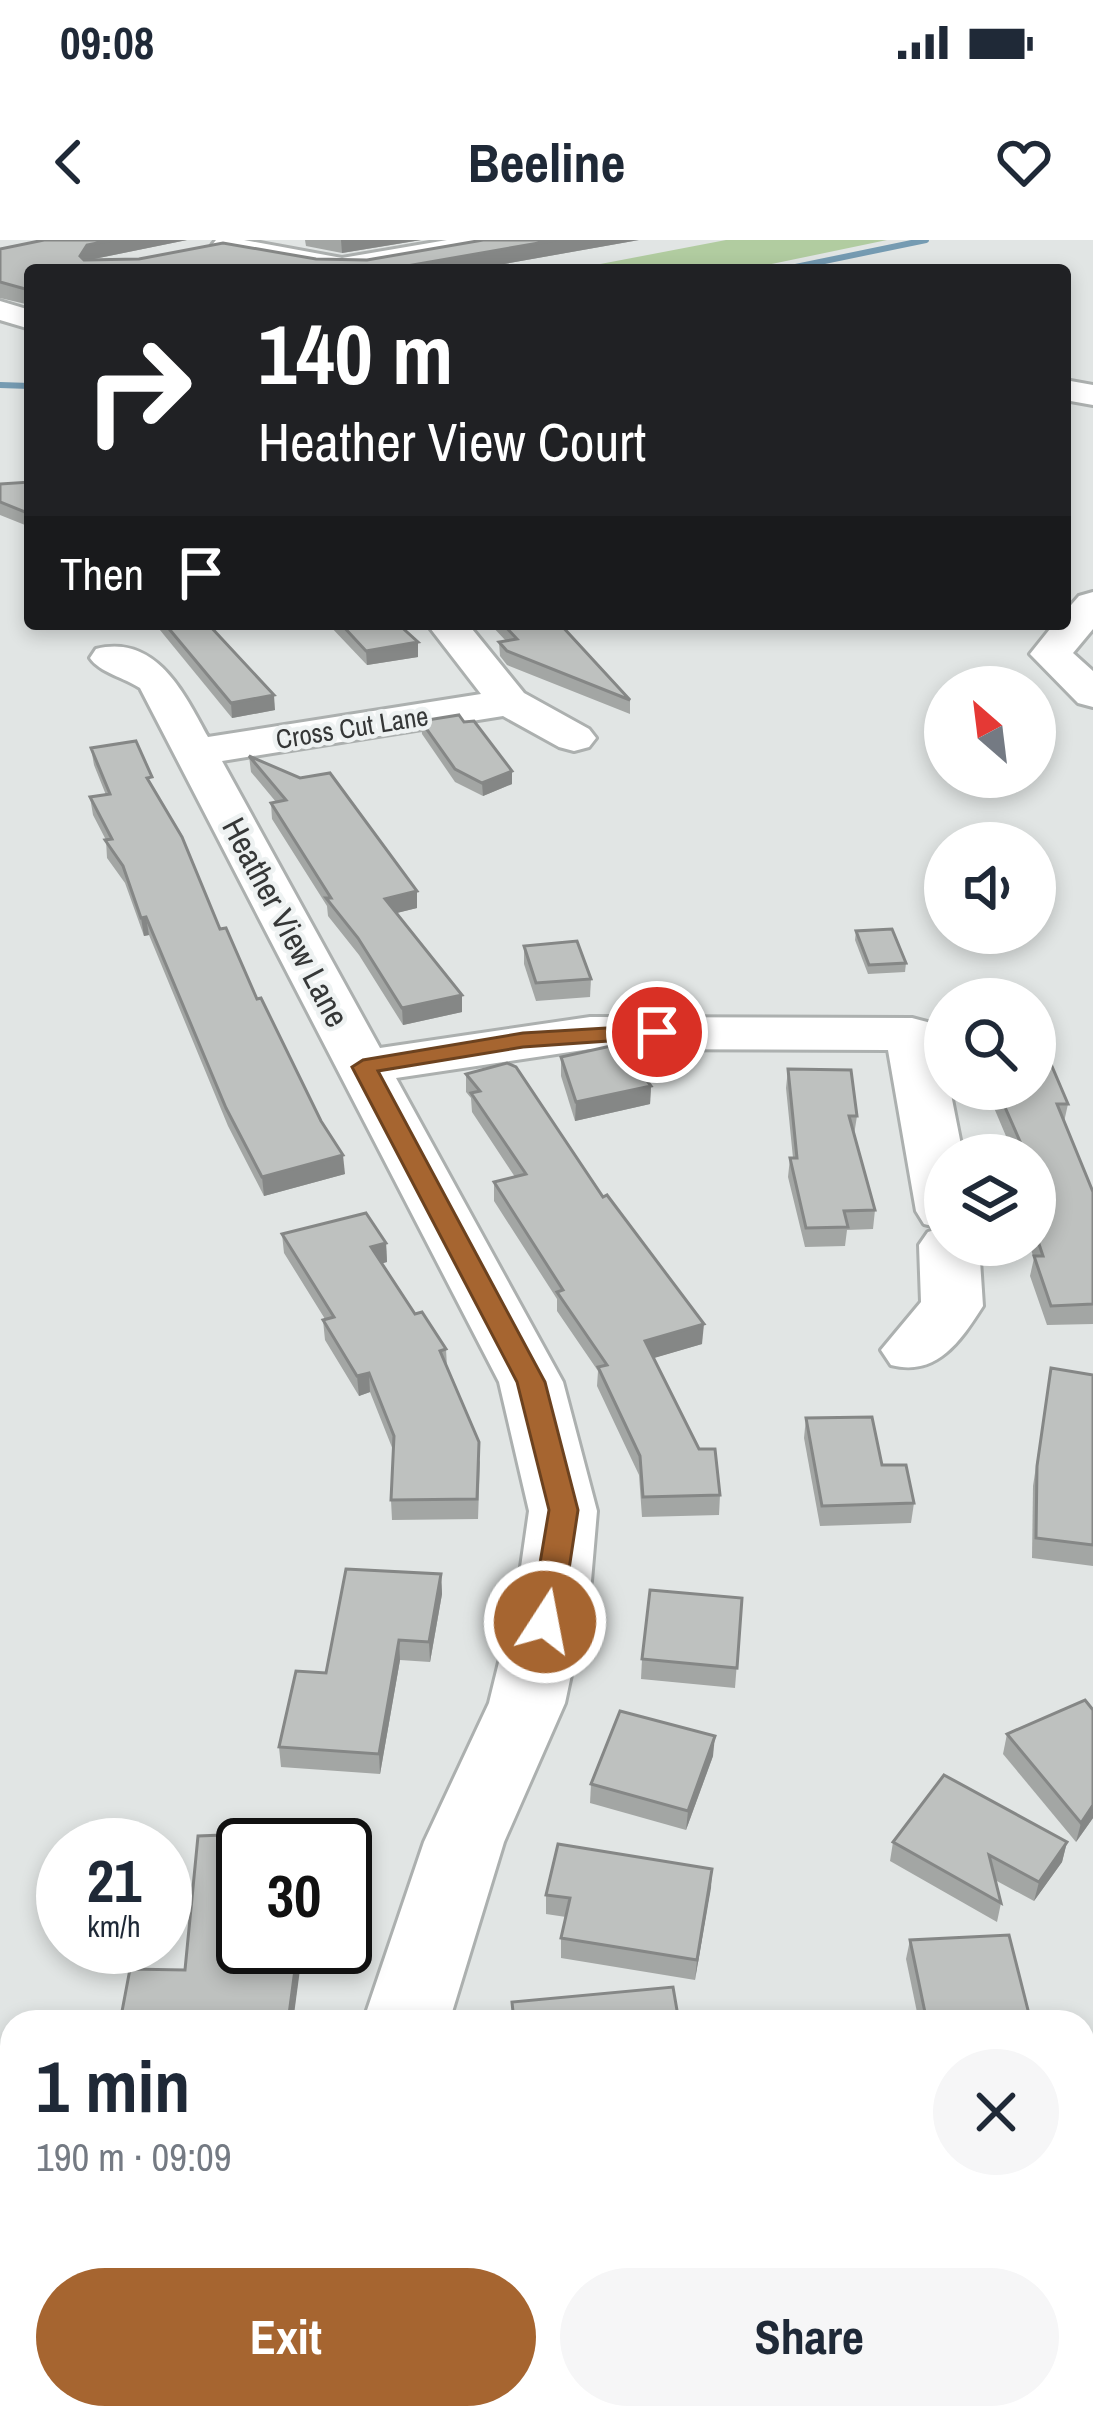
<!DOCTYPE html>
<html lang="en">
<head>
<meta charset="utf-8">
<style>
  :root { --surface:#fff; --page:#f6f6f7; --text:#1f2937; --muted:#747a83; --accent:#a66530 }
  body { margin:0; font-family:"Archivo Narrow",sans-serif; background:var(--page); color:var(--text); height:100vh; display:flex; flex-direction:column; font-size:45px; white-space:nowrap }
  * { box-sizing:border-box; margin:0 }
  p { font-size:39px; color:var(--muted) }
  .icon { flex:none; width:66px; height:66px; fill:none; stroke:currentColor; stroke-width:2; stroke-linecap:round; stroke-linejoin:round }
  .map { position:relative; flex:1; overflow:hidden }
  .panel { position:absolute; left:0px; top:1770px; width:1095px; height:420px; display:flex; flex-direction:column; background:var(--surface); border-radius:36px 36px 0 0; box-shadow:0 6px 18px #0003 }
  .panel>* { flex:none }
  .guide { position:absolute; left:24px; top:24px; width:1047px; height:366px; border-radius:12px; box-shadow:0 6px 18px #0003; background:#202124; color:#fff; overflow:hidden }
  .needle { width:78px; rotate:332deg }
  .controls { position:absolute; left:924px; top:426px; display:grid; gap:24px }
  .controls a { display:grid; place-items:center; width:132px; height:132px; border-radius:50%; background:var(--surface); box-shadow:0 6px 18px #0003; font-size:60px }
  .speed { position:absolute; left:36px; top:1578px; display:flex; gap:24px; font-size:60px; font-weight:700; text-align:center }
  .speed>* { display:grid; place-content:center; width:156px; height:156px; border-radius:50%; background:var(--surface); box-shadow:0 6px 18px #0003; line-height:1 }
  .speed small { font-size:30px; font-weight:400 }
  .speed .limit { border:6px solid #111; border-radius:18px; background:#fff; color:#111 }
  .pin { position:absolute; display:grid; place-items:center; width:102px; height:102px; color:#fff; margin:-51px; border:6px solid #fff; border-radius:50%; box-shadow:0 3px 12px #0007 }
  .me { position:absolute; width:132px; margin:-66px; rotate:11deg; stroke-linejoin:round; filter:drop-shadow(0 0 9px #0008) }
  .turn { display:flex; align-items:center; gap:42px; height:252px; padding:0 36px; font-size:54px }
  .turn .icon { width:156px; height:156px; stroke-width:2.5 }
  .turn b { display:block; font-size:84px; line-height:102px }
  .then { display:flex; align-items:center; height:114px; padding:0 36px; background:#0003; gap:24px; font-size:45px }
  .round { display:grid; place-items:center; flex:none; width:126px; height:126px; border-radius:63px; background:var(--page) }
  .summary { display:flex; align-items:center; justify-content:space-between; height:204px; padding:0 36px }
  h1 { font-size:72px; font-weight:700; line-height:90px }
  .action { display:flex; gap:24px; margin-top:auto; padding:24px 36px }
  .action a { flex:1; height:138px; border-radius:72px; background:var(--accent); color:#fff; font-size:48px; font-weight:700; line-height:138px; text-align:center }
  .action a+a { background:var(--page); color:var(--text) }
  .status { display:flex; justify-content:space-between; align-items:center; height:84px; padding:0 60px; background:var(--surface); direction:ltr }
  .status svg { height:33px; fill:currentColor }
  header { display:flex; justify-content:space-between; align-items:center; height:156px; padding:0 36px; background:var(--surface); font-size:54px; font-weight:700 }
  .map>svg:first-child { display:block }
  .green { fill:#b1cca0 }
  .lines { fill:none; stroke-linecap:round; stroke-linejoin:round }
  .stream { stroke:#759bb2; stroke-width:6 }
  .minor-casing { stroke:#acb0af; stroke-width:6 }
  .minor { fill:#fff; fill-rule:evenodd }
  .wall { fill:#a3a6a4 }
  .shaded-wall { fill:#858786 }
  .building { fill:#bec1bf; stroke:#858786; stroke-width:3 }
  .route { fill:#a66530; stroke:#6c421f; stroke-width:3 }
  .labels { text-anchor:middle; dominant-baseline:central; stroke-width:9; stroke-linejoin:round; paint-order:stroke }
  .far-street-label { font-size:27px; fill:#353737; stroke:#eef2f2 }
  .street-label { font-size:33px; fill:#353737; stroke:#eef2f2 }
</style>
</head>
<body>
<div class="status"><b>09:08</b><svg viewBox="0 0 49 12"><path d="M0 12V9h3v3zM5 12V6h3v6zM10 12V3h3v9zM15 12V0h3v12zM26 1h20v11H26zM47 4h2v5h-2z"/></svg></div>
<header><svg class="icon" aria-label="back" viewBox="0 0 24 24"><path d="M15 5l-7 7 7 7"/></svg>Beeline<svg class="icon" aria-label="heart" viewBox="0 0 24 24"><path d="M12 20l-8-8c-3-5 5-10 8-4 3-6 11-1 8 4z"/></svg></header>
<div class="map">
<svg width="1093" height="2190" viewBox="0 0 1093 2190">
  <rect width="100%" height="100%" fill="#e1e5e4"/>
  <polygon class="green" points="726,0 887,0 743,30 569,30"/>
  <g class="lines">
    <g class="stream">
      <polyline points="781,30 926,0"/>
      <polyline points="0,145 30,146"/>
    </g>
    <defs>
      <g id="minor">
        <polygon points="216,0 244,0 342,18 447,0 510,0 496,8 368,30 318,30 226,13 216,11 212,5"/>
        <polygon points="0,61 30,70 30,89 0,80"/>
        <polygon points="1065,140 1093,145 1093,165 1065,160"/>
        <polygon points="1093,352 1093,389 1073,413 1093,431 1093,467 1078,463 1030,414 1054,384 1065,384 1065,372 1079,356"/>
        <path d="M427,384h41l56,69 65,36 7,9 -7,9 -15,4 -15,-4 -56,-31 -281,45 158,287 210,-31 322,1 19,5 8,11 6,55h5l13,66h-18v90h34l4,61c-23,36 -47,71 -92,59l-10,-15 40,-48 -2,-57 9,-13 13,-4 -17,-4 -8,-13 -28,-161 -298,-1 -194,29 167,304 34,129 -6,70 -26,122 -61,139 -55,180h-86l61,-180 65,-139 30,-122 10,-70 -30,-129 -359,-694c-15,-10 -41,-16 -50,-30l6,-9c60,-15 88,44 112,88l273,-43z"/>
        <polygon points="402,2178 500,2178 504,2190 406,2190"/>
      </g>
    </defs>
    <use href="#minor" class="minor-casing"/>
    <use href="#minor" class="minor"/>
  </g>
  <g class="wall">
    <polygon points="44,0 187,0 89,20 367,20 639,0 470,30 30,30 30,65 0,58 0,9"/>
    <polygon points="305,0 421,0 342,13 306,6"/>
    <polygon points="30,242 30,287 0,275 0,244"/>
    <polygon points="155,384 208,384 275,470 232,478"/>
    <polygon points="328,384 398,384 418,402 418,417 367,425"/>
    <polygon points="490,384 560,384 630,460 630,474 507,425 500,416 499,402 506,401"/>
    <polygon points="421,481 512,544 483,556 455,542 422,494"/>
    <polygon points="91,508 154,549 220,689 345,934 264,956 228,886 149,695 144,696 125,643 107,618 106,600 93,575 90,557 106,555 94,525"/>
    <polygon points="249,516 417,668 396,673 462,755 462,772 403,785 359,715 328,676 327,666 272,579 271,563 276,562 251,532"/>
    <polygon points="856,691 906,723 905,732 868,734 855,700"/>
    <polygon points="524,706 591,739 590,757 536,761 524,724"/>
    <polygon points="561,817 651,846 650,864 575,881 561,836"/>
    <polygon points="788,829 857,876 854,895 875,970 873,989 847,990 845,1006 805,1007 788,937 790,918 793,918 786,848"/>
    <polygon points="466,834 702,1104 653,1118 720,1255 719,1275 642,1277 639,1235 597,1146 598,1131 557,1071 557,1059 494,961 494,942 515,937 472,872 471,858 466,852"/>
    <polygon points="986,849 1035,849 1068,864 1064,882 1093,952 1093,1084 1047,1085 1030,1036 1034,1018 1029,1005 1035,1005 1035,915 1014,915"/>
    <polygon points="282,994 386,1003 387,1022 382,1023 415,1074 446,1109 447,1127 480,1222 478,1279 392,1280 391,1260 393,1210 370,1152 359,1156 325,1100 323,1080 325,1079 284,1013"/>
    <polygon points="1051,1128 1093,1135 1093,1326 1032,1318 1033,1246"/>
    <polygon points="806,1178 882,1225 914,1263 911,1283 820,1286 804,1198"/>
    <polygon points="441,1334 442,1354 430,1422 400,1420 380,1534 281,1527 279,1507"/>
    <polygon points="742,1358 735,1448 641,1439 642,1419"/>
    <polygon points="1007,1494 1093,1578 1076,1602 1003,1514"/>
    <polygon points="713,1516 686,1590 590,1563 591,1544"/>
    <polygon points="893,1602 1067,1602 1062,1622 1034,1661 995,1640 1001,1663 997,1682 890,1621"/>
    <polygon points="712,1629 695,1740 561,1718 561,1698 566,1677 546,1674 546,1655"/>
    <polygon points="910,1700 1031,1782 919,1782 906,1719"/>
    <polygon points="619,2178 726,2178 726,2181 708,2190 625,2190"/>
  </g>
  <g class="shaded-wall">
    <polygon points="112,0 187,0 89,20 81,30 80,16 87,5"/>
    <polygon points="341,0 421,0 342,13"/>
    <polygon points="556,0 639,0 470,30 384,30"/>
    <polygon points="418,402 418,417 367,425 366,411"/>
    <polygon points="274,455 275,470 232,478 231,463"/>
    <polygon points="512,531 512,544 483,556 482,543"/>
    <polygon points="417,651 417,668 385,676 385,659"/>
    <polygon points="146,677 149,695 144,696 141,678"/>
    <polygon points="462,755 462,772 403,785 402,768"/>
    <polygon points="651,846 650,864 575,881 576,862"/>
    <polygon points="343,915 345,934 264,956 262,937"/>
    <polygon points="386,1003 387,1022 373,1026 371,1007"/>
    <polygon points="704,1084 702,1104 644,1121 645,1101"/>
    <polygon points="369,1133 370,1152 359,1156 357,1136"/>
    <polygon points="441,1334 442,1354 430,1422 429,1402"/>
    <polygon points="399,1400 400,1420 380,1534 379,1514"/>
    <polygon points="715,1496 713,1516 686,1590 688,1571"/>
    <polygon points="1093,1565 1093,1578 1076,1602 1081,1583"/>
    <polygon points="1067,1602 1062,1622 1034,1661 1039,1642"/>
    <polygon points="712,1629 711,1648 695,1740 697,1720"/>
    <polygon points="298,1707 303,1707 293,1782 288,1782"/>
    <polygon points="1093,2091 1093,2106 1083,2111 1083,2097"/>
    <polygon points="699,2178 726,2178 726,2181 708,2190 676,2190"/>
  </g>
  <g class="building">
    <polygon points="44,0 112,0 87,5 80,16 84,20 139,19 223,3 316,19 367,20 483,0 556,0 384,30 30,30 30,53 29,50 0,42 0,9"/>
    <polygon points="30,242 30,274 0,262 0,244"/>
    <polygon points="165,384 208,384 274,455 231,463"/>
    <polygon points="341,384 398,384 418,402 366,411"/>
    <polygon points="503,384 560,384 630,460 507,411 499,402 517,399"/>
    <polygon points="459,475 464,482 474,481 512,531 482,543 455,529 421,481"/>
    <polygon points="136,501 152,537 147,538 182,597 220,689 226,688 257,759 261,758 321,881 343,915 262,937 226,868 146,677 141,678 123,626 105,600 112,599 90,557 110,554 91,508"/>
    <polygon points="249,516 300,538 330,533 417,651 385,659 462,755 402,768 358,698 326,658 331,658 271,563 286,560"/>
    <polygon points="892,689 906,723 869,725 856,691"/>
    <polygon points="577,701 591,739 536,743 524,706"/>
    <polygon points="620,804 651,846 576,862 561,817"/>
    <polygon points="1048,817 1068,864 1057,864 1093,952 1093,1064 1051,1066 1034,1016 1043,1016 1035,992 1035,915 1026,915 997,849 1035,849 1035,818"/>
    <polygon points="507,823 516,827 603,957 607,955 704,1084 645,1101 699,1209 715,1209 720,1255 643,1257 640,1216 598,1127 607,1125 557,1052 563,1050 494,942 526,934 471,853 480,851 466,834"/>
    <polygon points="788,829 851,830 857,876 849,876 875,970 844,971 848,987 806,988 790,918 797,918"/>
    <polygon points="366,973 386,1003 371,1007 415,1074 422,1072 446,1109 440,1111 479,1202 477,1259 391,1260 394,1196 369,1133 357,1136 323,1080 334,1077 282,994"/>
    <polygon points="1051,1128 1093,1135 1093,1305 1036,1298 1037,1226"/>
    <polygon points="872,1177 882,1225 906,1225 914,1263 822,1266 806,1178"/>
    <polygon points="346,1329 441,1334 429,1402 399,1400 379,1514 279,1507 296,1431 326,1433"/>
    <polygon points="650,1350 742,1358 737,1428 642,1419"/>
    <polygon points="1085,1460 1093,1470 1093,1565 1081,1583 1007,1494"/>
    <polygon points="620,1471 715,1496 688,1571 591,1544"/>
    <polygon points="944,1535 1067,1602 1039,1642 989,1615 1001,1663 893,1602"/>
    <polygon points="299,1592 298,1605 243,1605 243,1707 298,1707 288,1782 120,1782 130,1729 185,1730 198,1596"/>
    <polygon points="558,1604 712,1629 697,1720 561,1698 570,1658 546,1655"/>
    <polygon points="1009,1695 1031,1782 927,1782 910,1700"/>
    <polygon points="673,1747 679,1782 514,1782 512,1762"/>
    <polygon points="1083,1882 1093,1902 1093,2091 1083,2097"/>
    <polygon points="122,2178 259,2178 263,2190 124,2190"/>
    <polygon points="628,2178 699,2178 676,2190 634,2190"/>
  </g>
  <polygon class="route" points="657,785 665,787 665,797 523,807 378,831 545,1142 578,1270 561,1382 556,1390 534,1390 530,1382 549,1270 517,1142 352,827 363,820 523,793"/>
  <g class="labels">
    <g class="far-street-label">
      <text transform="translate(352 487) rotate(-9)">Cross Cut Lane</text>
    </g>
    <g class="street-label">
      <text transform="translate(286 682) rotate(62)">Heather View Lane</text>
    </g>
  </g>
</svg>
<div class="controls">
<a><svg class="needle" viewBox="-14 -14 28 28"><path d="M0-13l5 13h-10z" fill="#e53935"/><path d="M0 13l5-13h-10z" fill="#747a83"/></svg></a>
<a><svg class="icon" aria-label="sound" viewBox="0 0 24 24"><path d="M4 9h4l5-4v14l-5-4H4zM17 9q2 3 0 6"/></svg></a>
<a><svg class="icon" aria-label="search" viewBox="0 0 24 24"><circle cx="10" cy="10" r="6"/><path d="M15 15l6 6"/></svg></a>
<a><svg class="icon" aria-label="layers" viewBox="0 0 24 24"><path d="M12 4l9 5-9 5-9-5zM3 14l9 5 9-5"/></svg></a>
</div>
<div class="speed"><div>21<small>km/h</small></div><div class="limit">30</div></div>
<div class="pin" style="left:657px;top:792px;background:#d93025"><svg class="icon" aria-label="arrive" viewBox="0 0 24 24"><path d="M6 21V4h12l-3 4 3 4H6"/></svg></div>
<svg class="me" style="left:545px;top:1382px" viewBox="-20 -20 40 40"><circle r="17" fill="#a66530" stroke="#fff" stroke-width="3"/><path d="M0-11L8 9 0 5-8 9z" fill="#fff"/></svg>
<div class="guide">
<div class="turn"><svg class="icon" aria-label="right" viewBox="0 0 24 24"><path d="M7 20v-9h11M14 6l5 5-5 5"/></svg><div><b>140 m</b>Heather View Court</div></div>
<div class="then">Then<svg class="icon" aria-label="arrive" viewBox="0 0 24 24"><path d="M6 21V4h12l-3 4 3 4H6"/></svg></div>
</div>
<section class="panel">
<div class="summary"><div><h1>1 min</h1><p>190 m · 09:09</p></div><a class="round"><svg class="icon" aria-label="close" viewBox="0 0 24 24"><path d="M6 6l12 12M18 6L6 18"/></svg></a></div>
<div class="action"><a>Exit</a><a>Share</a></div>
</section>
</div>
</body>
</html>
